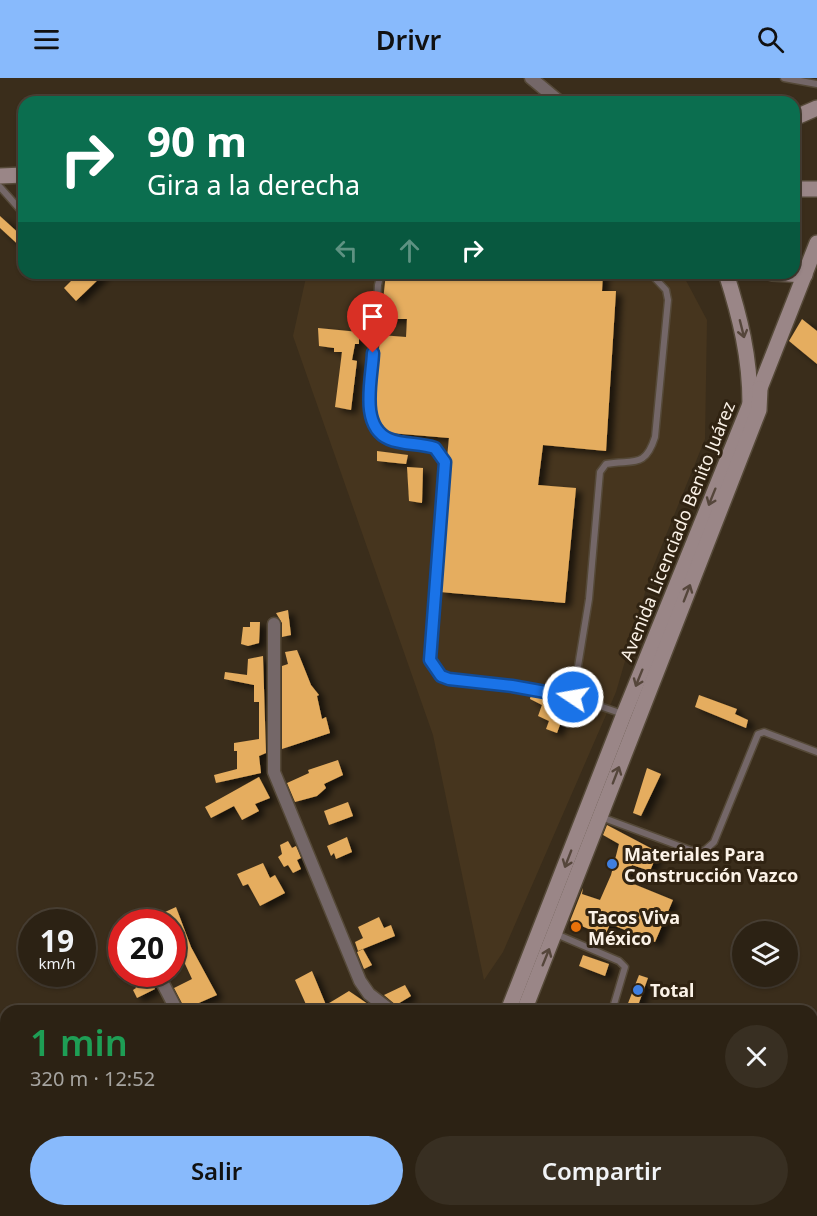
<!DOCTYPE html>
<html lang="es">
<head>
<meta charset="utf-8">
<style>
  :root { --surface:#2c2214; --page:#382f22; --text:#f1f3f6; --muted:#a6a4a0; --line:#483f34; --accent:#88bafc }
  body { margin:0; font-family:"Noto Sans",sans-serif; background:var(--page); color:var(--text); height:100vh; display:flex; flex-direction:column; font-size:22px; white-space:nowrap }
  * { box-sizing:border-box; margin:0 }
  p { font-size:20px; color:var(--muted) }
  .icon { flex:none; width:33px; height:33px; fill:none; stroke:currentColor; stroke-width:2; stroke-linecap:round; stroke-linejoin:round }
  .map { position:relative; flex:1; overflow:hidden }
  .details { position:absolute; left:0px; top:927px; width:818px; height:212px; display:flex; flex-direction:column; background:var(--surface); border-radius:18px 18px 0 0; box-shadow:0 2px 4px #0004,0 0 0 2px var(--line) }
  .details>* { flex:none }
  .hud { position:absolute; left:18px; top:18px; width:782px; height:183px; border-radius:18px; box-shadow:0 2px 4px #0004,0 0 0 2px var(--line); background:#0b6e4f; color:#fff; overflow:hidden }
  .buttons { position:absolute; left:732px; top:843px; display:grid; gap:12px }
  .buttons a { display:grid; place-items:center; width:66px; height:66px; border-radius:50%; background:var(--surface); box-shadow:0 2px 4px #0004,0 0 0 2px var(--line); font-size:30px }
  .speed { position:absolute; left:18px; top:831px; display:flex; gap:12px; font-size:30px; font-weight:700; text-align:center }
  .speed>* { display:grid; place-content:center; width:78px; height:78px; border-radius:50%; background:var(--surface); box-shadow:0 2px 4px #0004,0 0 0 2px var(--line); line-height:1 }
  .speed small { font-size:15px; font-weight:400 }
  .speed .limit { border:9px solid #d22; background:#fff; color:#111 }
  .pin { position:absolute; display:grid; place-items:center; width:51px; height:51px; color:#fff; margin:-62px -26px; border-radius:50% 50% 50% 0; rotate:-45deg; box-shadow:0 0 6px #0007 }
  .pin .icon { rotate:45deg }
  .me { position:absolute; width:66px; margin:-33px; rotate:282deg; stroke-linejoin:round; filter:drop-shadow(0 0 4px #0008) }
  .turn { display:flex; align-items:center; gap:21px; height:126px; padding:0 30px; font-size:27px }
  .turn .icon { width:78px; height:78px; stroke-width:2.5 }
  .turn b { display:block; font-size:42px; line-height:51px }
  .lanes { display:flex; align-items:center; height:57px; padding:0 30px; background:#0003; justify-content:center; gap:30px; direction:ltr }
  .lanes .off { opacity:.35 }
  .round { display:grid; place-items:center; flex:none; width:63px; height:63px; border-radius:32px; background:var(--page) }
  .summary { display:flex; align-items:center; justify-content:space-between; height:102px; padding:0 30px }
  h1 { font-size:36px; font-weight:600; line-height:45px; color:#1e9e55 }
  .button { display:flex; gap:12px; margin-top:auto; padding:12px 30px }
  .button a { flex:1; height:69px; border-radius:36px; background:var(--accent); color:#111; font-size:24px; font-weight:600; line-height:69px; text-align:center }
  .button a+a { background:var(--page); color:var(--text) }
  header { display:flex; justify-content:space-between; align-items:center; height:78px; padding:0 30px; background:var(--accent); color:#111; font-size:27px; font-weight:600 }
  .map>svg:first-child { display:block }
  .built { fill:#46351e }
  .building { fill:#e5ad5f; filter:url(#shadow) }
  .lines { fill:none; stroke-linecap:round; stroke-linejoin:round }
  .service-casing { stroke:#554938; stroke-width:9 }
  .minor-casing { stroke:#554938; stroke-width:15 }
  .secondary-casing { stroke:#554938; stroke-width:18 }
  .service { stroke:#746768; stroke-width:6 }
  .minor { stroke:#746768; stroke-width:12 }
  .secondary { stroke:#9a8687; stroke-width:15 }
  .oneway { stroke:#55463b }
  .route-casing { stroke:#114b97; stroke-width:15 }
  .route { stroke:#1a73e8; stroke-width:10 }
  .shop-dot { fill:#3f7fe0; stroke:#302312; stroke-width:2 }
  .food-dot { fill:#e8710a; stroke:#302312; stroke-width:2 }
  .labels { text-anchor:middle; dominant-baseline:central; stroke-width:6; stroke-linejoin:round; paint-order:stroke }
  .street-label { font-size:18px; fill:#fbf2e7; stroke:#302312 }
  .poi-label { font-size:18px; font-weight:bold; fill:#fbf2e7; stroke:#302312; text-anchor:start }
</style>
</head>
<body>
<header><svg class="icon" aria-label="menu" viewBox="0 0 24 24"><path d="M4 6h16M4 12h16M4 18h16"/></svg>Drivr<svg class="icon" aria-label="search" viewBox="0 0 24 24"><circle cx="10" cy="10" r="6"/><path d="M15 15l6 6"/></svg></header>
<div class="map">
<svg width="817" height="1138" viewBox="0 0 817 1138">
  <defs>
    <filter id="shadow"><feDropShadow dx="6" dy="4" stdDeviation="3" flood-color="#0009"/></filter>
  </defs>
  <rect width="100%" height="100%" fill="#3a2d1b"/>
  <polygon class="built" points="307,195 682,195 707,242 705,361 651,494 616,614 503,874 484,902 433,657 293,258"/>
  <g class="building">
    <polygon points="0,138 24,160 24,172 0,150"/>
    <polygon points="79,195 105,195 76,223 64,210"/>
    <polygon points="386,195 520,195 580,201 581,195 603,195 602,213 616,213 606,373 543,367 538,407 576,410 565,525 440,514 450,385 447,379 449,360 390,355 379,343 375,332 380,257 406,259 407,241 381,241"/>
    <polygon points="802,241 817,253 817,286 789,263"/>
    <polygon points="318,250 359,254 359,266 355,266 352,282 357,283 351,332 335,329 342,274 334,274 334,270 319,268"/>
    <polygon points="377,373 408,377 406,386 377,383"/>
    <polygon points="407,389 423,390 422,425 409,423"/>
    <polygon points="288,532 291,557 282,559 282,545 276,535"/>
    <polygon points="250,544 260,544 259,565 248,568 241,566 243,549 250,549"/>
    <polygon points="297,572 311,607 319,617 317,618 322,641 326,639 330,655 282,671 282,588 288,586 285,574"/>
    <polygon points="263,578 266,675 259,678 261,695 216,705 214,697 237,691 237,673 234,673 234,665 259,661 259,624 254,624 254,607 224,601 225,594 247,597 248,581"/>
    <polygon points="531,616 581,630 582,628 593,631 592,635 586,634 584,639 565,633 557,655 546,651 549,643 538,638 542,627 530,621"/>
    <polygon points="699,617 737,631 735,636 748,642 746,650 695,629"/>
    <polygon points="338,682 343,697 324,706 326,710 317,718 295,724 287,705 309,695 308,692"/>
    <polygon points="647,690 661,696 641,738 633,735"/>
    <polygon points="259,699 270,720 255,726 259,733 242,742 234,728 211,740 205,729"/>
    <polygon points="348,724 353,738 329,747 324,733"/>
    <polygon points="607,747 658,774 650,793 632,787 624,802 673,822 655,864 610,846 605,858 570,843 583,810 582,816 600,822 611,797 619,766 603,757"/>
    <polygon points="347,759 352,774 336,781 334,775 331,778 327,768"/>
    <polygon points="288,763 292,770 296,768 301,780 297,782 301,791 293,795 288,787 284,789 278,779 282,776 280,767"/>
    <polygon points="263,785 270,800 275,797 285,815 260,828 248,806 243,808 237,796"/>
    <polygon points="176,829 191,869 217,917 185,931 174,910 192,901 180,875 172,878 172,844 165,834"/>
    <polygon points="379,839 384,850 391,847 395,858 358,873 355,864 363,860 358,849"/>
    <polygon points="363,871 372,887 364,891 357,874"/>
    <polygon points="583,877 609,886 605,898 579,888"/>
    <polygon points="312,893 326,927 349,913 378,933 309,933 295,902"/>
    <polygon points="148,897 155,911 137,920 133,912 136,910 134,906"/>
    <polygon points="639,897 648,900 636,933 625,933"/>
    <polygon points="405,907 411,918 396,927 384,917"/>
  </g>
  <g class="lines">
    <defs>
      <g id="service">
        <polyline points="784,0 817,6"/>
        <polyline points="0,109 24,136"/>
        <path d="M381,195l-3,12 -8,126c9,38 36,28 65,37l10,15 -15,197 11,16 8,3 85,10 39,8 50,17"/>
        <path d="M573,619l16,-98 11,-127 6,-8c27,-5 39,5 49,-27l13,-137 -2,-10 -16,-17"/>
        <polyline points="601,739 690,772 704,773 714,764 758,656 764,654 817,674"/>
        <polyline points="556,856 619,883 625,889 612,933"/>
      </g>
      <g id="minor">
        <polyline points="531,0 560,24"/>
        <polyline points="274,546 274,694 360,903 369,916 391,933"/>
        <polyline points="158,896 177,933"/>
        <polyline points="812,1065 817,1058"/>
        <polyline points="278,1132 280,1138"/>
        <polyline points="751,1138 756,1132"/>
      </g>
      <g id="secondary">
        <polyline points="794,40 817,30"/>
        <polyline points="0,98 24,97"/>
        <polyline points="794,111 817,111"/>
        <path d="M726,195c14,44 24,84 24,131"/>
        <polyline points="772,195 805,197"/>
        <polyline points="508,933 624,636 750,326 760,310 817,165"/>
        <polyline points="524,933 759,332 760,311"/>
        <polyline points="430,1138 433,1132"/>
        <polyline points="444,1138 446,1132"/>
      </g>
    </defs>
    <use href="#service" class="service-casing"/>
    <use href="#minor" class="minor-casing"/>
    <use href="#secondary" class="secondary-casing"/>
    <use href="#service" class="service"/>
    <use href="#minor" class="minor"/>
    <use href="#secondary" class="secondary"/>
  </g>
  <defs><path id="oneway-shaft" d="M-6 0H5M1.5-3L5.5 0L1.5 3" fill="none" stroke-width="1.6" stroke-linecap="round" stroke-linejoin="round" transform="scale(1.5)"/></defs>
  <g class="oneway">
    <use href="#oneway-shaft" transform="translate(742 251) rotate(76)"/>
    <use href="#oneway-shaft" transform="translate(712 419) rotate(112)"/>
    <use href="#oneway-shaft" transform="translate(687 515) rotate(-69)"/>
    <use href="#oneway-shaft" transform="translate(639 600) rotate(112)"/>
    <use href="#oneway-shaft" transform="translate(616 697) rotate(-69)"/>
    <use href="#oneway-shaft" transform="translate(568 781) rotate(111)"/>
    <use href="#oneway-shaft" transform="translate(546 879) rotate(-68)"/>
  </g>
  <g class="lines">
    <defs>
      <path id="route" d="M373,275c-1,26 -14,73 16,86 14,6 31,4 46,9l10,14 -15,198 11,16 8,3 63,7 61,11"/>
    </defs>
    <use href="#route" class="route-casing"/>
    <use href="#route" class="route"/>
  </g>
  <g class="shop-dot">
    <circle cx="612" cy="786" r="6"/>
    <circle cx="638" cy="912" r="6"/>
  </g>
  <circle class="food-dot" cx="576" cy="849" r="6"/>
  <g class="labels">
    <g class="street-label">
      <text transform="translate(677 453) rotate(-68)">Avenida Licenciado Benito Juárez</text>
    </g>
    <g class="poi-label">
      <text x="624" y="776">Materiales Para<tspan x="624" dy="21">Construcción Vazco</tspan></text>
      <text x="588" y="839">Tacos Viva<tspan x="588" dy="21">México</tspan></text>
      <text x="650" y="912">Total</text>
    </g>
  </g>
</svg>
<div class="buttons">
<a><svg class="icon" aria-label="layers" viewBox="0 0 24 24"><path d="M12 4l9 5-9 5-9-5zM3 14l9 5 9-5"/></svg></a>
</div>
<div class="speed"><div>19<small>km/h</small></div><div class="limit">20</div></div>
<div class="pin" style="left:373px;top:275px;background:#d93025"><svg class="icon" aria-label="arrive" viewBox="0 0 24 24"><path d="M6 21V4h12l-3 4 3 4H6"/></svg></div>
<svg class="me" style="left:573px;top:619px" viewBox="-20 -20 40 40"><circle r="17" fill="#1a73e8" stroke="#fff" stroke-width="3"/><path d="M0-11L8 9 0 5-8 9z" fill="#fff"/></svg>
<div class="hud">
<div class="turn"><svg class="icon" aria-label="right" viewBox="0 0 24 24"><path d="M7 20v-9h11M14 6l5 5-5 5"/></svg><div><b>90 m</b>Gira a la derecha</div></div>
<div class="lanes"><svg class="icon off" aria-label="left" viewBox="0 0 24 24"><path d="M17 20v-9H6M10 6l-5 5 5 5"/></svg><svg class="icon off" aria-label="ahead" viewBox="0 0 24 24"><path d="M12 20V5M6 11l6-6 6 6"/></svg><svg class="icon" aria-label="right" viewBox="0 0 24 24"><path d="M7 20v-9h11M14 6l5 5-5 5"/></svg></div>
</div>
<section class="details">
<div class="summary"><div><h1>1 min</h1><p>320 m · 12:52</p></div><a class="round"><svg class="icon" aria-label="close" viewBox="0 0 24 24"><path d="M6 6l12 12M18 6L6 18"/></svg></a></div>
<div class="button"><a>Salir</a><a>Compartir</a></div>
</section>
</div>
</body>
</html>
